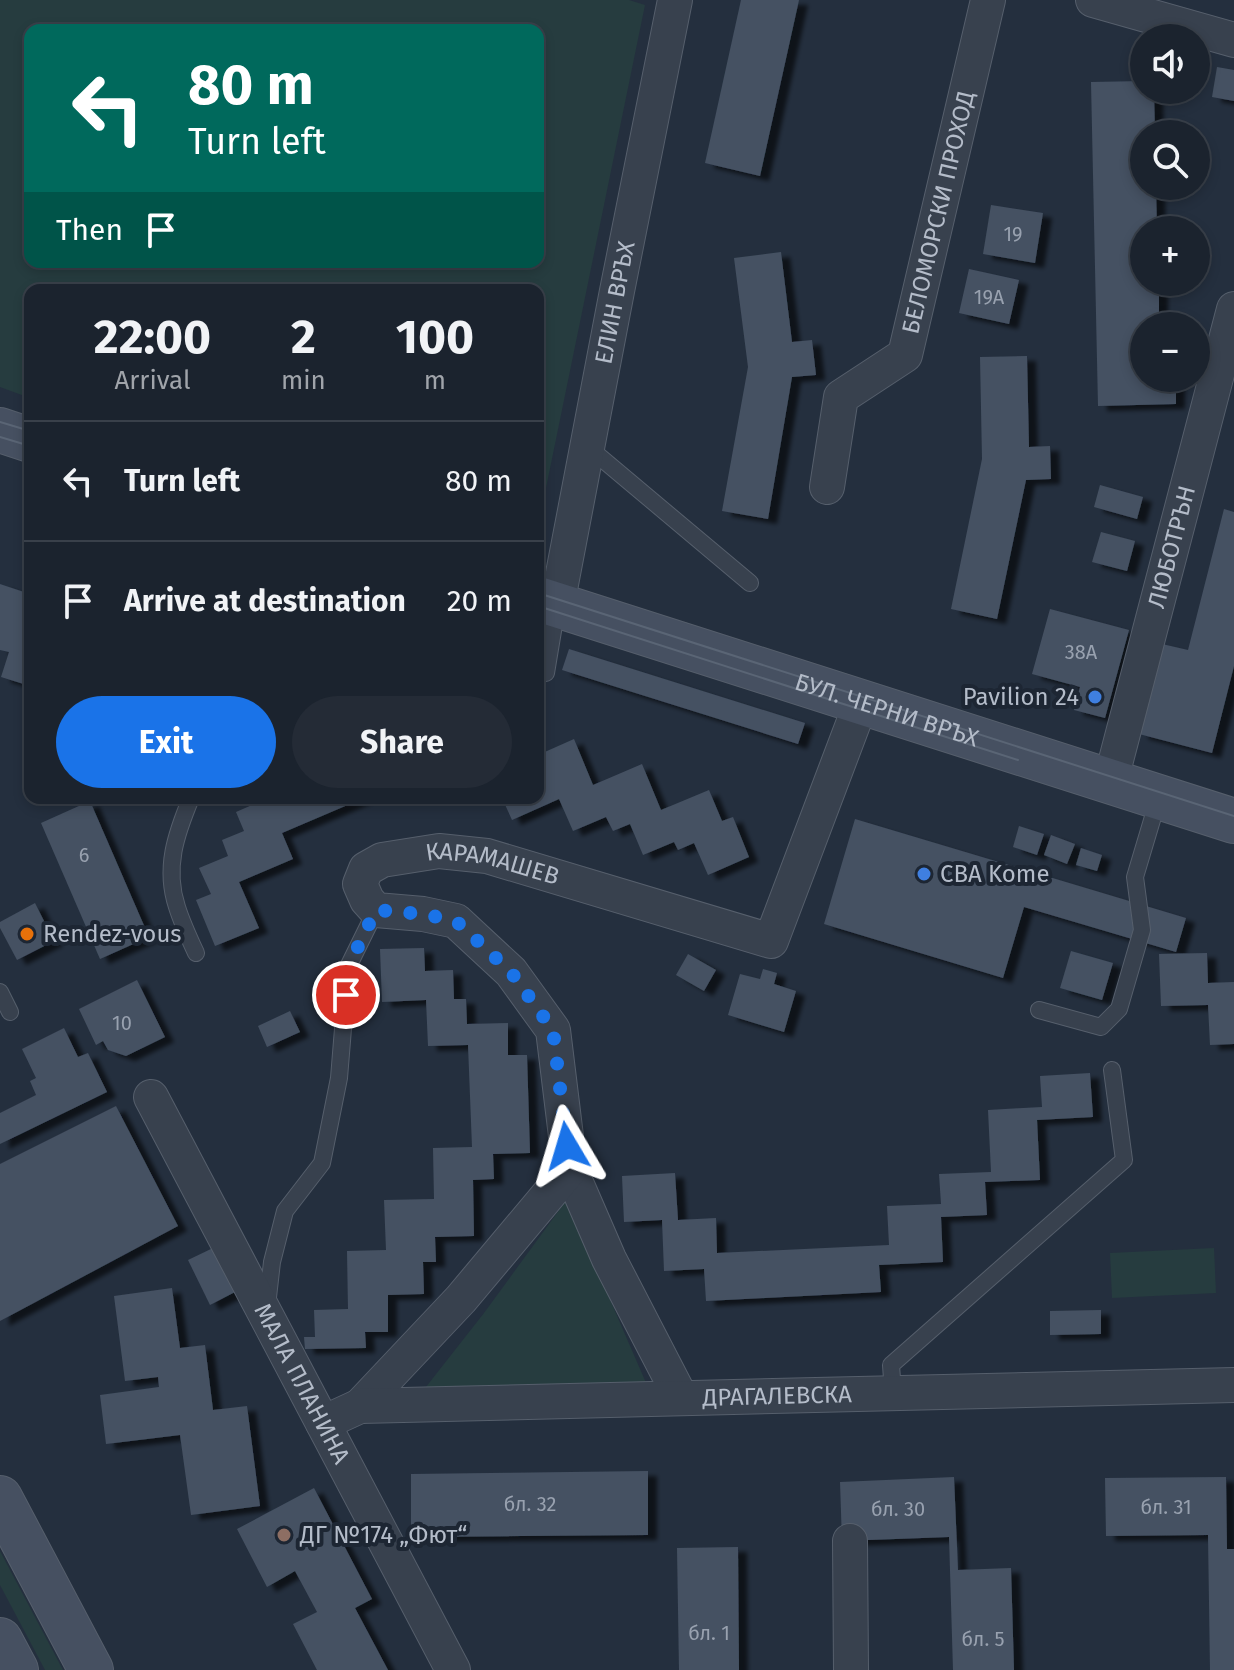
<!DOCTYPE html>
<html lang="en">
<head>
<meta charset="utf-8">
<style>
  :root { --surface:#1b232e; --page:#242b36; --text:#f1f3f6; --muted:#a0a4aa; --line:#39404a; --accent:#1a73e8 }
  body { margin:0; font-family:"Fira Sans",sans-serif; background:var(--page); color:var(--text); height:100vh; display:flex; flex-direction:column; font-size:30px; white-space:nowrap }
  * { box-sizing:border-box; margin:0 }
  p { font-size:26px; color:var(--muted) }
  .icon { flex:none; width:44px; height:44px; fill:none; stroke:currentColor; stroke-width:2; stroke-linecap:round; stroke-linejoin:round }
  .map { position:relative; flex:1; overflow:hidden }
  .sheet { position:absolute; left:24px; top:284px; width:520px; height:520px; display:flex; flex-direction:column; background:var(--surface); border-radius:16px; box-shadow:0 4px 12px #0003,0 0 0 2px var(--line) }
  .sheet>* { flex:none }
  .hud { position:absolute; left:24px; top:24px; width:520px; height:244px; border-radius:16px; box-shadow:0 4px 12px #0003,0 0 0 2px var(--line); background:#00695c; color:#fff; overflow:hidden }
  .buttons { position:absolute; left:1130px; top:24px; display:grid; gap:16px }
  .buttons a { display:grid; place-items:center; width:80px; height:80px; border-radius:50%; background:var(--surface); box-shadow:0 4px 12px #0003,0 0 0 2px var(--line); font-size:40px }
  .pin { position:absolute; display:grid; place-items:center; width:68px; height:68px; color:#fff; margin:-34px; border:4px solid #fff; border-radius:50%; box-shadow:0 2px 8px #0007 }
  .me { position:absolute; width:88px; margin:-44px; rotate:353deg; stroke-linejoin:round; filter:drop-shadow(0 0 6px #0008) }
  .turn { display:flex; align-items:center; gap:28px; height:168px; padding:0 32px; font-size:36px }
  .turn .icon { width:104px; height:104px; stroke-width:2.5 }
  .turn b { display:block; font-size:56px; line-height:68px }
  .then { display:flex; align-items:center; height:76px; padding:0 32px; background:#0003; gap:16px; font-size:30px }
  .eta { display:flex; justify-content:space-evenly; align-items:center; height:136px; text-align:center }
  .eta b { font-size:48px; font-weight:700; line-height:56px }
  .cta { display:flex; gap:16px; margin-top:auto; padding:16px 32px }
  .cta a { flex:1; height:92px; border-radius:48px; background:var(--accent); color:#fff; font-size:32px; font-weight:700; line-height:92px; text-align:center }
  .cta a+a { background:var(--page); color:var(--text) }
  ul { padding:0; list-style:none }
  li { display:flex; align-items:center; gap:24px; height:120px; padding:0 32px; border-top:2px solid var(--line) }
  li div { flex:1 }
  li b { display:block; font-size:30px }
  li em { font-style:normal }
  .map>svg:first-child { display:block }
  .green { fill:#263c3f; fill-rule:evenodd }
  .building { fill:#455162; filter:url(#shadow) }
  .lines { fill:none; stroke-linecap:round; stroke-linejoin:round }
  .lane-casing { stroke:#565f6c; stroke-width:18 }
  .street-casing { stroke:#565f6c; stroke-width:36 }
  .secondary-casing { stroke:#565f6c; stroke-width:46 }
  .lane { stroke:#38414e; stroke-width:16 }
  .street { stroke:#38414e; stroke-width:34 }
  .secondary { stroke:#465061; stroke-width:44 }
  .tram { stroke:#5a6575; stroke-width:2 }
  .route { stroke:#1a73e8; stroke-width:14; stroke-dasharray:0 25.2 }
  .shop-dot { fill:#3f7fe0; stroke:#1d2633; stroke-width:3 }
  .food-dot { fill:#e8710a; stroke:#1d2633; stroke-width:3 }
  .education-dot { fill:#8d6e63; stroke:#1d2633; stroke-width:3 }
  .labels { text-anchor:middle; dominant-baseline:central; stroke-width:8; stroke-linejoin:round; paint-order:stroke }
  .number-label { font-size:20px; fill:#98a1af }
  .street-label { font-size:24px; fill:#b4bcc9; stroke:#1d2633 }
  .poi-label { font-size:24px; fill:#b4bcc9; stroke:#1d2633; text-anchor:start }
</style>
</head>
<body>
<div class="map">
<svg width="1234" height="1670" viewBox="0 0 1234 1670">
  <defs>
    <filter id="shadow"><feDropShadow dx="9" dy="5" stdDeviation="2" flood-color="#0009"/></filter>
  </defs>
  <rect width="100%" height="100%" fill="#242f3e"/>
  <g class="green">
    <path d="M0,0h629l16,5 -107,522v-237h-508v108l-30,-11zM30,30h508v232h-508z"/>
    <polygon points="568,1198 595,1265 650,1392 422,1392 484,1313"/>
    <polygon points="1214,1248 1216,1293 1112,1298 1110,1253"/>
    <polygon points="0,1551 63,1670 45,1670 0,1585"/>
  </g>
  <g class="building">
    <polygon points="741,0 799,0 760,176 705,163"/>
    <polygon points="1217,67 1234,70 1234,101 1212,97"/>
    <polygon points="1144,81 1144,90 1154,90 1155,134 1144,134 1144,186 1156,186 1157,230 1144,230 1144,282 1159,282 1159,326 1144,326 1144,378 1176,378 1176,404 1098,406 1091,82"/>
    <polygon points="991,205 1043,213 1035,263 983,254"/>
    <polygon points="781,252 792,342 812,340 816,375 792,377 768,519 722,511 748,367 734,258"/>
    <polygon points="969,269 1019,280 1009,324 959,313"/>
    <polygon points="1027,356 1029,447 1050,446 1051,479 1026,480 997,619 951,609 982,459 980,357"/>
    <polygon points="1100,485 1143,497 1137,519 1094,507"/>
    <polygon points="1224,509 1234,512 1234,666 1212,753 1139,734 1162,644 1188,650"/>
    <polygon points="1101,532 1135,541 1127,571 1092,562"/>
    <polygon points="0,584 27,593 30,586 30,686 1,677 9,652 0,650"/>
    <polygon points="1050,609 1129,630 1105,718 1074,710 1080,687 1032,674"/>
    <polygon points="569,649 805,723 798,744 562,670"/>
    <polygon points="574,739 593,785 642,764 661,810 709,790 722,821 733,817 749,857 708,875 694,843 678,850 674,842 643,855 630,824 613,831 606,817 573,831 559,799 512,820 502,798 538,798 538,755"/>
    <polygon points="268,798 364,798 282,833 293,859 239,882 259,928 215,946 196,900 211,894 199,868 228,856 222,840 244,831 236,812"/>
    <polygon points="90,801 149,937 100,959 41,823"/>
    <polygon points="855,819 1186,918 1176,952 1024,907 1003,978 824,924"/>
    <polygon points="1019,826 1044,834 1037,855 1013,847"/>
    <polygon points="1051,835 1075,844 1067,864 1044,855"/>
    <polygon points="1081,848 1102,855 1097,871 1076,865"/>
    <polygon points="35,903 54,941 17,960 0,928 0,922"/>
    <polygon points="424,948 425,971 453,970 454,999 466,999 467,1024 508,1023 508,1055 527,1055 530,1153 493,1154 494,1179 473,1180 474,1236 435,1237 436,1262 423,1262 424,1294 388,1295 388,1332 365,1332 366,1348 305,1349 304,1337 315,1337 314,1310 348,1309 347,1251 386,1250 384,1200 434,1199 433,1148 472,1147 468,1045 428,1046 426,1000 382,1002 380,949"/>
    <polygon points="1071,951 1113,963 1102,1000 1060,988"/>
    <polygon points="1207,953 1208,983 1234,982 1234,1044 1210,1045 1208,1005 1161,1006 1159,954"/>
    <polygon points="688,954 716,970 704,991 676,975"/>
    <polygon points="763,969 777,973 774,984 796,991 784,1032 728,1015 740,974 760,979"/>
    <polygon points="137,980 165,1037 126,1056 108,1050 103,1041 96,1045 79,1009"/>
    <polygon points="290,1011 300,1032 267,1047 258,1026"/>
    <polygon points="64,1028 78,1057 88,1053 107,1092 0,1144 0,1113 36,1095 30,1081 36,1078 22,1049"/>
    <polygon points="1090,1073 1093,1117 1037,1120 1040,1180 985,1182 987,1215 941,1217 943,1262 879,1265 881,1292 706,1301 704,1269 664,1271 662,1220 624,1222 622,1176 675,1173 678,1220 716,1218 717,1253 889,1245 887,1206 941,1204 939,1174 991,1172 988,1110 1042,1107 1040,1076"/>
    <polygon points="116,1106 178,1226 0,1321 0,1164"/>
    <polygon points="213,1248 235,1292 210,1305 188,1260"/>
    <polygon points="172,1288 180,1348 205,1345 213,1410 247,1406 260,1506 191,1515 180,1435 106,1444 100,1395 159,1387 158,1377 125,1381 114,1296"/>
    <polygon points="1101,1310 1101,1334 1050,1335 1050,1311"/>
    <polygon points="648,1471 648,1535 411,1537 411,1474"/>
    <polygon points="954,1477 958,1570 1011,1568 1014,1670 953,1670 949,1537 842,1541 840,1482"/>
    <polygon points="1226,1477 1227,1549 1234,1549 1234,1670 1210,1670 1208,1535 1106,1536 1105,1478"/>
    <polygon points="314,1488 372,1599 355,1608 388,1670 317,1670 293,1624 317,1612 295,1571 267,1587 237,1529"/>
    <polygon points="738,1547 739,1670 679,1670 677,1548"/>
  </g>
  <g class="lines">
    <defs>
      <g id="lane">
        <polyline points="588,447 750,583"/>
        <polyline points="538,673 546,673 557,607"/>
        <path d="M191,798c-15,36 -27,70 -14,109 5,16 12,31 19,46"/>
        <polyline points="0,992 10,1012"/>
        <polyline points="1039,1010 1101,1027 1119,1009 1142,930 1135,877 1158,800"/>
        <polyline points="267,1306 272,1262 285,1211 322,1163 339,1078 348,967 376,910"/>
        <polyline points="893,1393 891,1365 1124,1160 1112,1070"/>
      </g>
      <g id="street">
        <polyline points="1093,0 1234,40"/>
        <path id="s1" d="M827,487l14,-90 64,-42 83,-355"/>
        <path id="s2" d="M557,605l60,-314 58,-291"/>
        <path id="s3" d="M1110,783l124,-474"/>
        <path id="s4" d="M151,1097l302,573"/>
        <path id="s5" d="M681,1398l-72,-139 -39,-90 -17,-139 -42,-58 -55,-51 -33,-7 -47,-4 -9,-10 -7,-16 6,-15 16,-9 57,-9 48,5 284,85 90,-238"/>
        <polyline points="360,1406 461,1299 570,1169"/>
        <path id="s6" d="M323,1423l37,-17 874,-21"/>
        <polyline points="850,1541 851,1670"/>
      </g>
      <g id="secondary">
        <polyline points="0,430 30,440"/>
        <path id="s7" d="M538,599l696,222"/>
        <polyline points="0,1498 91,1670"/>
        <polyline points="0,1640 16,1670"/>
      </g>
    </defs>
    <use href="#lane" class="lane-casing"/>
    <use href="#street" class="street-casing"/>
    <use href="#secondary" class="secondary-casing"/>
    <use href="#lane" class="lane"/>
    <use href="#street" class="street"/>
    <use href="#secondary" class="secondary"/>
    <g class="tram">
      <polyline points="0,422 30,431"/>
      <polyline points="0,437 30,446"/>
      <polyline points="538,593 1234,816"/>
      <polyline points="538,606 1018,760"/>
    </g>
  </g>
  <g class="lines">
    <polyline class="route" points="346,995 348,967 376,910 423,914 456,921 511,972 553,1030 567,1146"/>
  </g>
  <g class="shop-dot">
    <circle cx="1095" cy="697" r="8"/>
    <circle cx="924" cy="874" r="8"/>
  </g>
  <circle class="food-dot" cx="27" cy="934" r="8"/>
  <circle class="education-dot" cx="284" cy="1535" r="8"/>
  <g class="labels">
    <g class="number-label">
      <text x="1013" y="234">19</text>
      <text x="989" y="297">19А</text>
      <text x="1081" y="652">38A</text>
      <text x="84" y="855">6</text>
      <text x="122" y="1023">10</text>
      <text x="530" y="1504">бл. 32</text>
      <text x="1166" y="1507">бл. 31</text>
      <text x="898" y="1509">бл. 30</text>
      <text x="709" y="1633">бл. 1</text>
      <text x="983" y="1639">бл. 5</text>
    </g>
    <g class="street-label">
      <text stroke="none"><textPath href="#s1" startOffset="314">БЕЛОМОРСКИ ПРОХОД</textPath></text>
      <text stroke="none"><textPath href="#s2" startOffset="308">ЕЛИН ВРЪХ</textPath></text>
      <text stroke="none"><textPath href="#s3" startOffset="244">ЛЮБОТРЪН</textPath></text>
      <text stroke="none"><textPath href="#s7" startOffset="366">БУЛ. ЧЕРНИ ВРЪХ</textPath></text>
      <text stroke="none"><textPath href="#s5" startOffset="800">КАРАМАШЕВ</textPath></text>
      <text stroke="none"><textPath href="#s4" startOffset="324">МАЛА ПЛАНИНА</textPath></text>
      <text stroke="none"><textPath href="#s6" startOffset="458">ДРАГАЛЕВСКА</textPath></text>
    </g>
    <g class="poi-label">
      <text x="1079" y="697" text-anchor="end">Pavilion 24</text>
      <text x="940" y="874">CBA Kome</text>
      <text x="43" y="934">Rendez-vous</text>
      <text x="300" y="1535">ДГ №174 „Фют“</text>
    </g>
  </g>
</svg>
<div class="buttons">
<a><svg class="icon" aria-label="sound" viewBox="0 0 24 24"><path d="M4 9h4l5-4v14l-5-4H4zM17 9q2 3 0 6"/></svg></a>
<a><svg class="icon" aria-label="search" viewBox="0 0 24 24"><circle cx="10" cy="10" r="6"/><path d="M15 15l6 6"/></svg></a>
<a>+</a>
<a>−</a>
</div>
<div class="pin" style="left:346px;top:995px;background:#d93025"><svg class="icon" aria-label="arrive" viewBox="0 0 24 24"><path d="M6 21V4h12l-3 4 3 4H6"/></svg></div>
<svg class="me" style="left:567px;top:1146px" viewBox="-20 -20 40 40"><path d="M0-17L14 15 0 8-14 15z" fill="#1a73e8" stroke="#fff" stroke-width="4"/></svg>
<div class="hud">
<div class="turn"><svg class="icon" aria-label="left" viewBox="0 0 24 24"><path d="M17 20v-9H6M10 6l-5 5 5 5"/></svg><div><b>80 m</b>Turn left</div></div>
<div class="then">Then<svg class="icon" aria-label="arrive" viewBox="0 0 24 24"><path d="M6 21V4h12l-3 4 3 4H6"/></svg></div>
</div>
<section class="sheet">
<div class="eta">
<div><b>22:00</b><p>Arrival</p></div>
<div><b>2</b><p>min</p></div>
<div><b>100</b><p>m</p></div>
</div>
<ul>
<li><svg class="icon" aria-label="left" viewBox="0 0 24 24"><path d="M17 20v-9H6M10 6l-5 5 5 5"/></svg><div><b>Turn left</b></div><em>80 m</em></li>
<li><svg class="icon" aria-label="arrive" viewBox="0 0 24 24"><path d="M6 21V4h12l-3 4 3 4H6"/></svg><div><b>Arrive at destination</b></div><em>20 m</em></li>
</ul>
<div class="cta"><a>Exit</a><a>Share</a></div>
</section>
</div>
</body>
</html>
